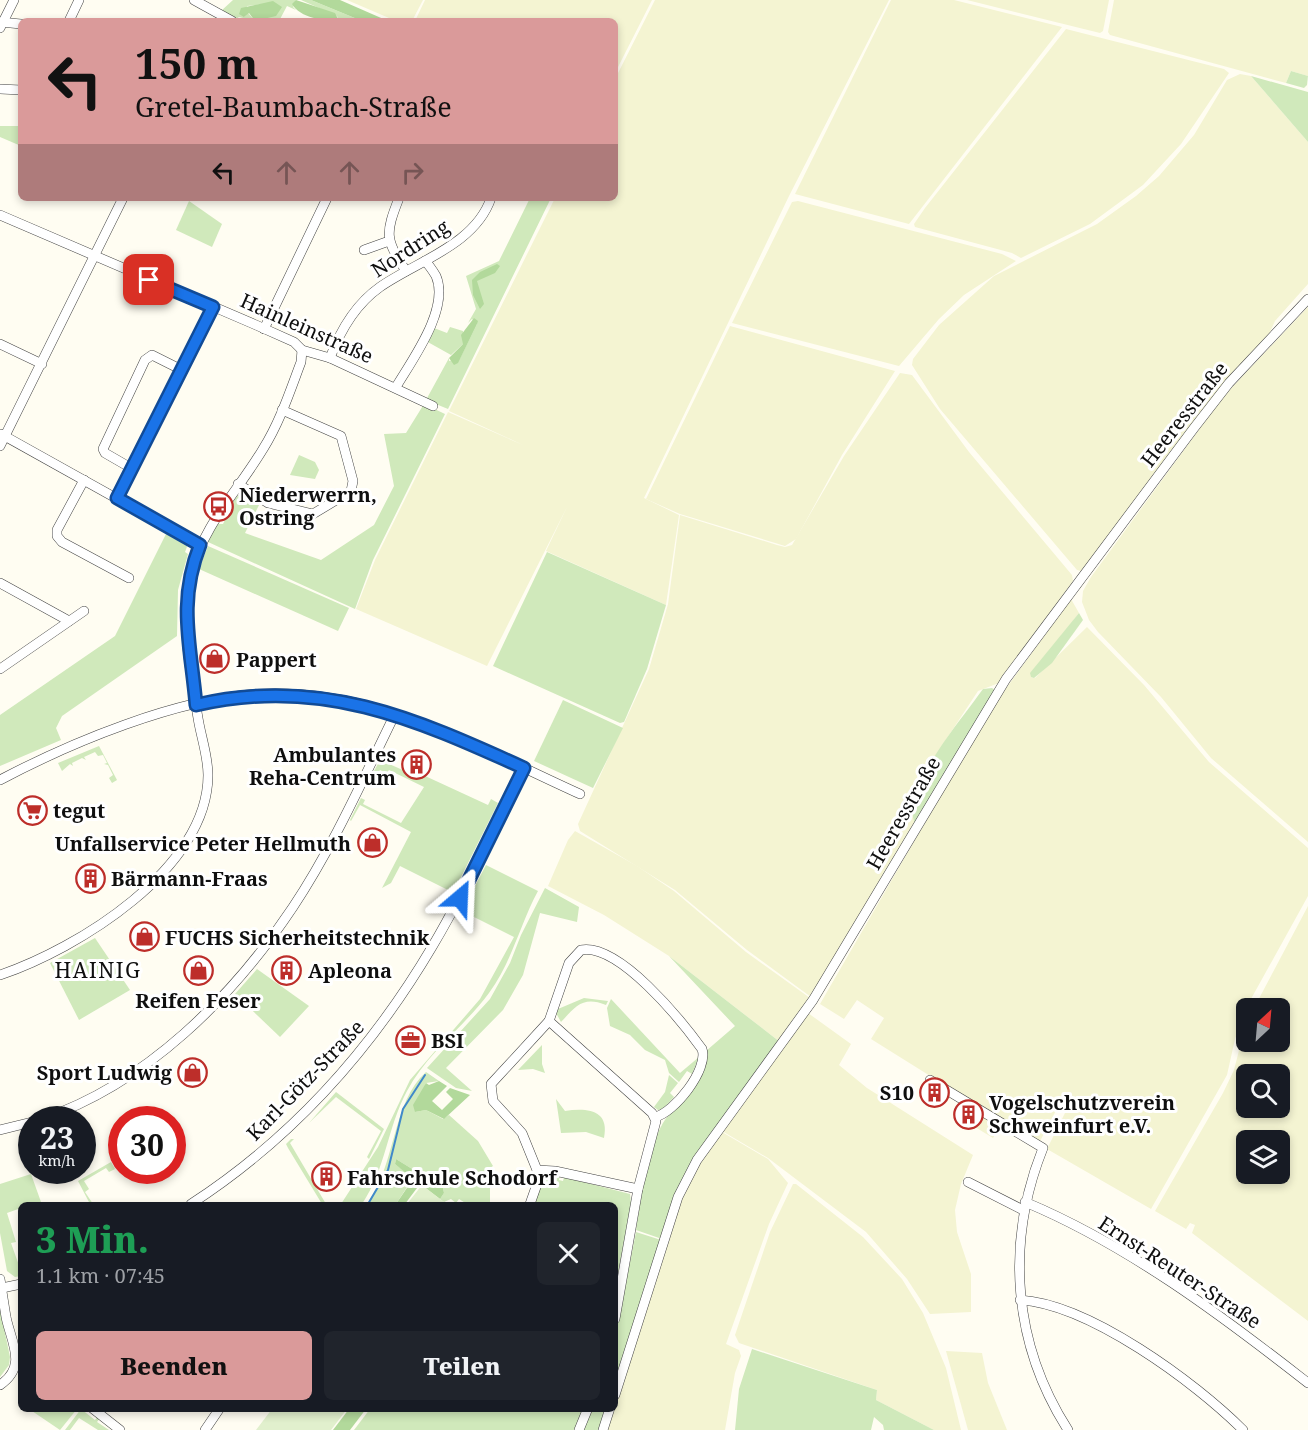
<!DOCTYPE html>
<html lang="de">
<head>
<meta charset="utf-8">
<style>
  :root { --surface:#171b24; --page:#20242c; --text:#f1f3f6; --muted:#9ea1a6; --accent:#da9a9a }
  body { margin:0; font-family:"Noto Serif",serif; background:var(--page); color:var(--text); height:100vh; display:flex; flex-direction:column; font-size:22px; white-space:nowrap }
  * { box-sizing:border-box; margin:0 }
  p { font-size:20px; color:var(--muted) }
  .icon { flex:none; width:33px; height:33px; fill:none; stroke:currentColor; stroke-width:2; stroke-linecap:round; stroke-linejoin:round }
  .map { position:relative; flex:1; overflow:hidden }
  .details { position:absolute; left:18px; top:1202px; width:600px; height:210px; display:flex; flex-direction:column; background:var(--surface); border-radius:9px; box-shadow:0 3px 9px #0003 }
  .details>* { flex:none }
  .guide { position:absolute; left:18px; top:18px; width:600px; height:183px; border-radius:9px; box-shadow:0 3px 9px #0003; background:#da9a9a; color:#111; overflow:hidden }
  .needle { width:39px; rotate:26deg }
  .controls { position:absolute; left:1236px; top:998px; display:grid; gap:12px }
  .controls a { display:grid; place-items:center; width:54px; height:54px; border-radius:9px; background:var(--surface); box-shadow:0 3px 9px #0003; font-size:30px }
  .speed { position:absolute; left:18px; top:1106px; display:flex; gap:12px; font-size:30px; font-weight:700; text-align:center }
  .speed>* { display:grid; place-content:center; width:78px; height:78px; border-radius:50%; background:var(--surface); box-shadow:0 3px 9px #0003; line-height:1 }
  .speed small { font-size:15px; font-weight:400 }
  .speed .limit { border:9px solid #d22; background:#fff; color:#111 }
  .pin { position:absolute; display:grid; place-items:center; width:51px; height:51px; color:#fff; margin:-26px; border-radius:12px; box-shadow:0 3px 9px #0006 }
  .me { position:absolute; width:66px; margin:-33px; rotate:26deg; stroke-linejoin:round; filter:drop-shadow(0 0 4px #0008) }
  .turn { display:flex; align-items:center; gap:21px; height:126px; padding:0 18px; font-size:27px }
  .turn .icon { width:78px; height:78px; stroke-width:2.5 }
  .turn b { display:block; font-size:42px; line-height:51px }
  .lanes { display:flex; align-items:center; height:57px; padding:0 18px; background:#0003; justify-content:center; gap:30px; direction:ltr }
  .lanes .off { opacity:.35 }
  .round { display:grid; place-items:center; flex:none; width:63px; height:63px; border-radius:9px; background:var(--page) }
  .headline { display:flex; align-items:center; justify-content:space-between; height:102px; padding:0 18px }
  h1 { font-size:36px; font-weight:800; line-height:45px; color:#1e9e55 }
  .button { display:flex; gap:12px; margin-top:auto; padding:12px 18px }
  .button a { flex:1; height:69px; border-radius:9px; background:var(--accent); color:#111; font-size:24px; font-weight:800; line-height:69px; text-align:center }
  .button a+a { background:var(--page); color:var(--text) }
  .map>svg:first-child { display:block }
  .farmland { fill:#f4f4d2; fill-rule:evenodd }
  .green { fill:#d0e9bb }
  .forest { fill:#b2d99b }
  .pitch { fill:#e1f0cd }
  .lines { fill:none; stroke-linecap:round; stroke-linejoin:round }
  .stream { stroke:#4089ca; stroke-width:2 }
  .minor-casing { stroke:#424242; stroke-width:10 }
  .minor { stroke:#fff; stroke-width:9 }
  .route-casing { stroke:#114b97; stroke-width:15 }
  .route { stroke:#1a73e8; stroke-width:10 }
  .labels { text-anchor:middle; dominant-baseline:central; stroke-width:6; stroke-linejoin:round; paint-order:stroke }
  .street-label { font-size:20px; fill:#0f0f0f; stroke:#fff }
  .poi-label { font-size:20px; font-weight:bold; fill:#0f0f0f; stroke:#fff; text-anchor:start }
  .neighbourhood-label { font-size:21px; letter-spacing:1.5px; fill:#0f0f0f; stroke:#fff }
</style>
</head>
<body>
<div class="map">
<svg width="1308" height="1430" viewBox="0 0 1308 1430">
  <rect width="100%" height="100%" fill="#fffdf2"/>
  <g class="farmland">
    <polygon points="347,0 423,0 412,21 396,21"/>
    <polygon points="425,0 652,0 615,73 615,21 415,21"/>
    <polygon points="655,0 889,0 789,196 644,498 679,515 666,605 546,551 567,507 487,666 356,609 375,560 448,412 523,445 449,411 555,198 615,198 615,79"/>
    <polygon points="891,0 954,0 1062,27 909,224 795,194"/>
    <polygon points="967,0 1109,0 1103,31 1100,33"/>
    <polygon points="1114,0 1308,0 1308,76 1291,71 1286,83 1110,35 1108,32"/>
    <polygon points="1066,29 1224,69 1229,73 1181,144 1143,185 1090,224 1021,258 1012,253 915,227 914,224 925,208"/>
    <polygon points="1240,74 1251,76 1308,142 1308,284 1275,321 1266,341 1081,571 1077,570 940,409 912,365 913,359 939,325 994,276 1097,224 1136,196 1159,176 1194,135 1227,80"/>
    <polygon points="798,201 1002,254 1016,261 964,295 939,319 899,366 732,323 792,202"/>
    <polygon points="1308,307 1308,842 1211,758 1161,697 1098,632 1089,620 1082,602 1083,591 1091,577 1223,397"/>
    <polygon points="730,326 895,371 842,455 796,539 785,546 680,514 646,499"/>
    <polygon points="900,373 912,375 969,452 1072,575 1073,581 999,683 978,691 928,767 914,793 911,810 915,823 811,997 747,950 675,890 580,831 578,824 649,669 668,604 680,515 777,545 785,547 792,545 844,456"/>
    <polygon points="1071,599 1079,613 1031,677 1035,678 1087,627 1144,685 1209,762 1308,848 1308,896 1246,1008 1235,1039 1227,1075 1151,1209 1047,1149 1070,1103 1063,1097 1037,1147 1000,1126 993,1138 957,1116 967,1099 871,1039 884,1018 857,1000 844,1019 820,1004 989,712"/>
    <polygon points="575,831 637,866 674,891 746,952 810,998 780,1042 669,956 604,915 548,886 568,840"/>
    <path d="M1308,906v415l-116,-88 3,-8 -5,-2 -4,6 -31,-18 68,-118 11,-23 12,-47v18h34v-33h-26zM1246,1074h34v33h-34zM1246,1140h34v33h-34z"/>
    <polygon points="808,1013 851,1044 839,1065 867,1088 973,1155 961,1184 955,1210 957,1232 971,1274 971,1312 930,1314 907,1279 866,1232 768,1158 722,1131"/>
    <polygon points="722,1132 768,1159 788,1183 769,1224 726,1344 739,1350 741,1356 735,1373 725,1430 606,1430 615,1408 681,1198 692,1174"/>
    <polygon points="793,1184 796,1184 863,1237 902,1279 923,1313 946,1368 961,1430 934,1430 876,1400 877,1390 739,1343 735,1335 770,1232"/>
    <polygon points="946,1351 982,1353 988,1383 1007,1430 968,1430"/>
  </g>
  <g class="green">
    <polygon points="233,0 296,0 293,7 296,10 287,6 279,21 257,21 269,16 276,16 272,3 247,6 244,17 248,13 255,21 239,17 236,19 221,11"/>
    <polygon points="301,0 311,0 362,21 339,21 337,16"/>
    <polygon points="1291,71 1308,76 1307,85 1304,88 1286,83"/>
    <polygon points="1251,76 1308,92 1308,142"/>
    <polygon points="0,126 21,126 21,146 0,137"/>
    <polygon points="530,198 551,198 448,409 426,400 449,358 449,361 460,358 477,324 472,319 468,323 476,309 466,276 499,261"/>
    <polygon points="189,201 222,224 212,247 176,230"/>
    <polygon points="450,327 463,331 463,344 451,355 426,341 434,328 447,333"/>
    <polygon points="424,404 445,414 373,560 355,609 208,542 217,524 223,524 225,520 221,516 241,492 260,503 245,533 321,560 374,525 394,486 384,434 406,433"/>
    <polygon points="299,455 315,462 319,470 315,479 290,475"/>
    <polygon points="167,532 188,544 185,552 188,554 178,590 177,636 62,716 56,728 61,740 0,766 0,715 115,636"/>
    <polygon points="208,546 349,608 338,631 199,569"/>
    <polygon points="547,552 666,605 647,669 624,722 620,723 493,666"/>
    <polygon points="1079,613 1083,620 1052,663 1034,678 1031,677 1030,673"/>
    <path d="M992,688l4,3 -81,132c-16,-31 47,-104 65,-130l3,-4z"/>
    <polygon points="563,700 623,728 593,788 534,761"/>
    <polygon points="99,746 117,780 112,783 109,778 113,775 108,765 104,764 107,763 103,755 98,756 95,752 84,757 86,760 82,758 72,763 73,766 70,764 62,771 58,763"/>
    <polygon points="380,760 421,778 423,775 488,805 491,799 498,803 451,897 448,895 450,891 400,866 391,883 382,888 411,832 360,805 351,821 350,820 361,798 365,800 363,804 401,823 424,787 389,770 386,774 382,775 384,772 380,770 378,773 374,771"/>
    <path d="M486,865l52,26c-18,33 -26,71 -49,102 -25,34 -62,60 -82,98 -20,37 -21,78 -45,113h-21l37,-57 32,-67 70,-81 34,-62 -52,-26z"/>
    <polygon points="545,888 579,907 577,922 540,913 523,975 503,1010 446,1068 472,1091 456,1088 427,1068 490,999 510,963 521,935"/>
    <polygon points="95,938 130,990 79,1020 50,963"/>
    <path d="M669,956l111,86 -63,86 -55,111 -26,-9c5,-30 11,-81 27,-107 14,-22 49,-43 43,-72l29,-25z"/>
    <polygon points="257,969 309,1006 280,1037 235,994"/>
    <path d="M584,998l24,3 -2,4c-23,-9 -30,1 -45,17l-5,-9 2,-4z"/>
    <polygon points="611,999 680,1073 699,1057 692,1074 687,1071 679,1082 669,1073 665,1060 645,1050 630,1035 610,1026 607,1008"/>
    <polygon points="542,1045 542,1064 545,1073 533,1069 518,1070"/>
    <path d="M426,1072l13,9 -13,2 -11,29 11,-2 17,9 6,-4 29,26 15,25 -3,2v36h-23l-8,-5 -3,4 -5,-4 -7,3 -4,-3 4,-6 -1,-5 -47,-29 -1,5 18,14 -17,26h-29c29,-39 25,-102 59,-132z"/>
    <polygon points="669,1075 678,1083 670,1093 674,1097 663,1109 658,1110 654,1107 665,1092"/>
    <polygon points="336,1092 384,1129 369,1159 367,1157 381,1131 336,1097 309,1123"/>
    <path d="M556,1099l9,12c21,-3 45,-2 39,27l-18,-6 -25,1z"/>
    <polygon points="291,1139 294,1139 290,1143 326,1204 322,1204 288,1148 286,1144"/>
    <polygon points="111,1162 115,1169 109,1172 106,1168 84,1181 89,1189 85,1192 93,1204 90,1204 78,1181"/>
    <polygon points="31,1174 41,1202 21,1204 21,1208 7,1213 16,1242 11,1243 21,1271 21,1276 15,1277 7,1271 0,1233 0,1184"/>
    <polygon points="550,1174 560,1176 559,1180 563,1181 564,1177 630,1194 631,1203 615,1291 615,1204 534,1204 541,1181"/>
    <polygon points="636,1232 661,1240 615,1386 615,1338"/>
    <polygon points="0,1309 10,1357 9,1365 0,1377"/>
    <polygon points="752,1349 877,1390 876,1400 934,1430 884,1430 883,1425 874,1417 871,1430 735,1430 739,1389"/>
    <polygon points="528,1408 583,1409 574,1430 354,1430 370,1409"/>
    <polygon points="29,1409 77,1409 60,1430"/>
    <polygon points="81,1409 95,1420 98,1416 100,1418 97,1422 109,1430 98,1430 79,1418 70,1430 65,1430"/>
    <polygon points="592,1409 607,1409 600,1430 583,1430"/>
  </g>
  <g class="forest">
    <path d="M296,0l39,13 4,8c-15,0 -39,-3 -47,-17z"/>
    <polygon points="311,0 340,0 388,21 362,21"/>
    <polygon points="273,1 282,7 276,16 255,21 249,13 244,17 239,14 241,8"/>
    <polygon points="497,264 500,266 495,273 477,281 484,304 480,309 473,295 472,280 480,272"/>
    <polygon points="474,318 478,321 477,324 458,363 454,365 449,358 463,344 461,335"/>
    <polygon points="439,1081 447,1086 432,1101 442,1110 453,1099 446,1092 450,1088 470,1095 444,1119 426,1110 415,1112 413,1105 426,1083 429,1085"/>
    <polygon points="396,1159 443,1188 444,1193 440,1199 420,1184 405,1204 396,1204 413,1179 395,1164"/>
    <polygon points="349,1409 366,1409 350,1430 333,1430"/>
  </g>
  <g class="pitch">
    <polygon points="422,1185 444,1202 441,1204 407,1204"/>
    <polygon points="272,1409 272,1408 347,1409 331,1430 256,1430"/>
  </g>
  <g class="lines">
    <polyline class="stream" points="368,1204 388,1170 403,1109 425,1075"/>
    <defs>
      <g id="minor">
        <polyline points="194,0 232,21"/>
        <polyline points="69,21 79,0"/>
        <polyline points="0,22 21,24"/>
        <polyline points="0,28 14,0"/>
        <polyline points="0,89 21,90"/>
        <path d="M399,198c-14,36 -14,41 7,73"/>
        <polyline points="0,215 256,325 294,342 302,350 330,358 433,406"/>
        <polyline points="364,250 389,241"/>
        <polyline points="264,329 327,198"/>
        <polyline points="0,344 42,364"/>
        <path d="M330,358c10,-27 26,-54 50,-71 37,-26 95,-42 111,-89"/>
        <path d="M396,387c16,-27 54,-78 40,-111 -3,-5 -7,-11 -11,-15"/>
        <polyline points="1,434 200,545"/>
        <polyline points="0,446 123,198"/>
        <polyline points="131,468 105,453 103,449 145,360 152,355 180,369"/>
        <polyline points="84,480 57,530 57,536 62,542 129,578"/>
        <polyline points="238,484 268,503 313,514 351,491 353,481 341,436 282,410"/>
        <polyline points="117,498 213,307"/>
        <polyline points="0,583 69,621"/>
        <polyline points="0,669 84,611"/>
        <path d="M0,780c72,-38 176,-81 257,-86 43,-2 86,4 126,16 65,19 135,56 197,84"/>
        <path d="M0,975c77,-26 208,-106 208,-200 0,-19 -7,-38 -10,-57 -8,-47 -18,-98 -7,-144 12,-49 47,-83 72,-125 17,-27 27,-58 38,-87l1,-12"/>
        <polyline points="549,1021 652,1113 656,1121 638,1189 615,1319"/>
        <path d="M930,1080l113,68c-38,95 -30,196 25,282"/>
        <path d="M42,1119c104,-35 191,-122 251,-212 40,-60 70,-128 102,-193"/>
        <polyline points="0,1130 32,1122"/>
        <polyline points="537,1170 555,1171 638,1189"/>
        <polyline points="968,1182 1023,1210"/>
        <path d="M1025,1202c103,43 196,113 283,181"/>
        <path d="M191,1204c100,-65 180,-154 241,-257 34,-57 62,-119 92,-179"/>
        <path d="M530,1204l6,-17 1,-17 -15,-37 -29,-32 -2,-17 58,-63 20,-58 12,-13c38,-7 100,70 121,99 7,20 -28,64 -47,68"/>
        <path d="M0,1279c2,13 4,25 6,38 5,25 22,49 -6,68"/>
        <polyline points="2,1288 21,1284"/>
        <path d="M1020,1300c69,4 175,82 223,130"/>
        <polyline points="615,1395 678,1197 697,1160 813,1000 1006,679 1194,428 1229,383 1308,299"/>
        <polyline points="92,1408 120,1430"/>
        <polyline points="205,1430 220,1408"/>
        <polyline points="579,1430 588,1408"/>
        <polyline points="603,1430 610,1408"/>
      </g>
    </defs>
    <use href="#minor" class="minor-casing"/>
    <use href="#minor" class="minor"/>
  </g>
  <g class="lines">
    <defs>
      <path id="route" d="M149,280l64,27 -96,191 83,47c-23,58 -9,101 -4,160 123,-29 218,13 328,63l-64,130"/>
    </defs>
    <use href="#route" class="route-casing"/>
    <use href="#route" class="route"/>
  </g>
  <defs>
    <symbol id="bus-ring" viewBox="-11 -11 22 22"><circle r="9.5" fill="#fff" stroke="#bd2e2a" stroke-width="1.5"/><path d="M-5-6H5V4H4V6H2V4H-2V6H-4V4H-5ZM-3.5-4V0h7V-4ZM-3.5 1.2v1.5H-2V1.2ZM2 1.2v1.5H3.5V1.2Z" fill="#bd2e2a"/></symbol>
    <symbol id="shop-ring" viewBox="-11 -11 22 22"><circle r="9.5" fill="#fff" stroke="#bd2e2a" stroke-width="1.5"/><path d="M-5-2.5h2.3a2.7 3.5 0 0 1 5.4 0H5L5.5 6h-11ZM-1.5-2.5h3a1.5 2.3 0 0 0-3 0Z" fill="#bd2e2a"/></symbol>
    <symbol id="building-ring" viewBox="-11 -11 22 22"><circle r="9.5" fill="#fff" stroke="#bd2e2a" stroke-width="1.5"/><path d="M-4-6H4V6H1V3H-1V6H-4ZM-2.5-4.3h1.7v1.8h-1.7ZM.8-4.3h1.7v1.8H.8ZM-2.5-1h1.7V.8h-1.7ZM.8-1h1.7V.8H.8Z" fill="#bd2e2a"/></symbol>
    <symbol id="supermarket-ring" viewBox="-11 -11 22 22"><circle r="9.5" fill="#fff" stroke="#bd2e2a" stroke-width="1.5"/><path d="M-6-5.5h2.5l.6 2H6L4.5 2H-2.5L-4.4-4H-6ZM-1.5 3.2a1.3 1.3 0 1 0 .1 0ZM3 3.2a1.3 1.3 0 1 0 .1 0Z" fill="#bd2e2a"/></symbol>
    <symbol id="office-ring" viewBox="-11 -11 22 22"><circle r="9.5" fill="#fff" stroke="#bd2e2a" stroke-width="1.5"/><path d="M-6-3h4V-5.5h4V-3h4V5H-6ZM-1-4.5V-3h2v-1.5ZM-6 0V1H6V0Z" fill="#bd2e2a"/></symbol>
  </defs>
  <g fill-rule="evenodd">
    <use href="#bus-ring" x="202" y="490" width="33" height="33"/>
    <use href="#shop-ring" x="198" y="642" width="33" height="33"/>
    <use href="#building-ring" x="400" y="748" width="33" height="33"/>
    <use href="#supermarket-ring" x="16" y="794" width="33" height="33"/>
    <use href="#shop-ring" x="356" y="826" width="33" height="33"/>
    <use href="#building-ring" x="74" y="862" width="33" height="33"/>
    <use href="#shop-ring" x="128" y="920" width="33" height="33"/>
    <use href="#shop-ring" x="182" y="954" width="33" height="33"/>
    <use href="#building-ring" x="270" y="954" width="33" height="33"/>
    <use href="#office-ring" x="394" y="1024" width="33" height="33"/>
    <use href="#shop-ring" x="176" y="1056" width="33" height="33"/>
    <use href="#building-ring" x="918" y="1076" width="33" height="33"/>
    <use href="#building-ring" x="952" y="1098" width="33" height="33"/>
    <use href="#building-ring" x="310" y="1160" width="33" height="33"/>
  </g>
  <g class="labels">
    <g class="street-label">
      <text transform="translate(410 248) rotate(-33)">Nordring</text>
      <text transform="translate(307 328) rotate(24)">Hainleinstraße</text>
      <text transform="translate(1184 414) rotate(-52)">Heeresstraße</text>
      <text transform="translate(903 813) rotate(-60)">Heeresstraße</text>
      <text transform="translate(305 1080) rotate(-46)">Karl-Götz-Straße</text>
      <text transform="translate(1180 1272) rotate(33)">Ernst-Reuter-Straße</text>
    </g>
    <g class="poi-label">
      <text x="239" y="494">Niederwerrn,<tspan x="239" dy="23">Ostring</tspan></text>
      <text x="236" y="659">Pappert</text>
      <text x="396" y="754" text-anchor="end">Ambulantes<tspan x="396" dy="23">Reha-Centrum</tspan></text>
      <text x="53" y="810">tegut</text>
      <text x="351" y="843" text-anchor="end">Unfallservice Peter Hellmuth</text>
      <text x="111" y="878">Bärmann-Fraas</text>
      <text x="165" y="937">FUCHS Sicherheitstechnik</text>
      <text x="308" y="970">Apleona</text>
      <text x="198" y="1000" text-anchor="middle">Reifen Feser</text>
      <text x="431" y="1040">BSI</text>
      <text x="172" y="1072" text-anchor="end">Sport Ludwig</text>
      <text x="914" y="1092" text-anchor="end">S10</text>
      <text x="989" y="1102">Vogelschutzverein<tspan x="989" dy="23">Schweinfurt e.V.</tspan></text>
      <text x="347" y="1177">Fahrschule Schodorf</text>
    </g>
    <g class="neighbourhood-label">
      <text x="98" y="970">HAINIG</text>
    </g>
  </g>
</svg>
<div class="controls">
<a><svg class="needle" viewBox="-14 -14 28 28"><path d="M0-13l5 13h-10z" fill="#e53935"/><path d="M0 13l5-13h-10z" fill="#9ea1a6"/></svg></a>
<a><svg class="icon" aria-label="search" viewBox="0 0 24 24"><circle cx="10" cy="10" r="6"/><path d="M15 15l6 6"/></svg></a>
<a><svg class="icon" aria-label="layers" viewBox="0 0 24 24"><path d="M12 4l9 5-9 5-9-5zM3 14l9 5 9-5"/></svg></a>
</div>
<div class="speed"><div>23<small>km/h</small></div><div class="limit">30</div></div>
<div class="pin" style="left:149px;top:280px;background:#d93025"><svg class="icon" aria-label="arrive" viewBox="0 0 24 24"><path d="M6 21V4h12l-3 4 3 4H6"/></svg></div>
<svg class="me" style="left:460px;top:898px" viewBox="-20 -20 40 40"><path d="M0-17L14 15 0 8-14 15z" fill="#1a73e8" stroke="#fff" stroke-width="4"/></svg>
<div class="guide">
<div class="turn"><svg class="icon" aria-label="left" viewBox="0 0 24 24"><path d="M17 20v-9H6M10 6l-5 5 5 5"/></svg><div><b>150 m</b>Gretel-Baumbach-Straße</div></div>
<div class="lanes"><svg class="icon" aria-label="left" viewBox="0 0 24 24"><path d="M17 20v-9H6M10 6l-5 5 5 5"/></svg><svg class="icon off" aria-label="ahead" viewBox="0 0 24 24"><path d="M12 20V5M6 11l6-6 6 6"/></svg><svg class="icon off" aria-label="ahead" viewBox="0 0 24 24"><path d="M12 20V5M6 11l6-6 6 6"/></svg><svg class="icon off" aria-label="right" viewBox="0 0 24 24"><path d="M7 20v-9h11M14 6l5 5-5 5"/></svg></div>
</div>
<section class="details">
<div class="headline"><div><h1>3 Min.</h1><p>1.1 km · 07:45</p></div><a class="round"><svg class="icon" aria-label="close" viewBox="0 0 24 24"><path d="M6 6l12 12M18 6L6 18"/></svg></a></div>
<div class="button"><a>Beenden</a><a>Teilen</a></div>
</section>
</div>
</body>
</html>
